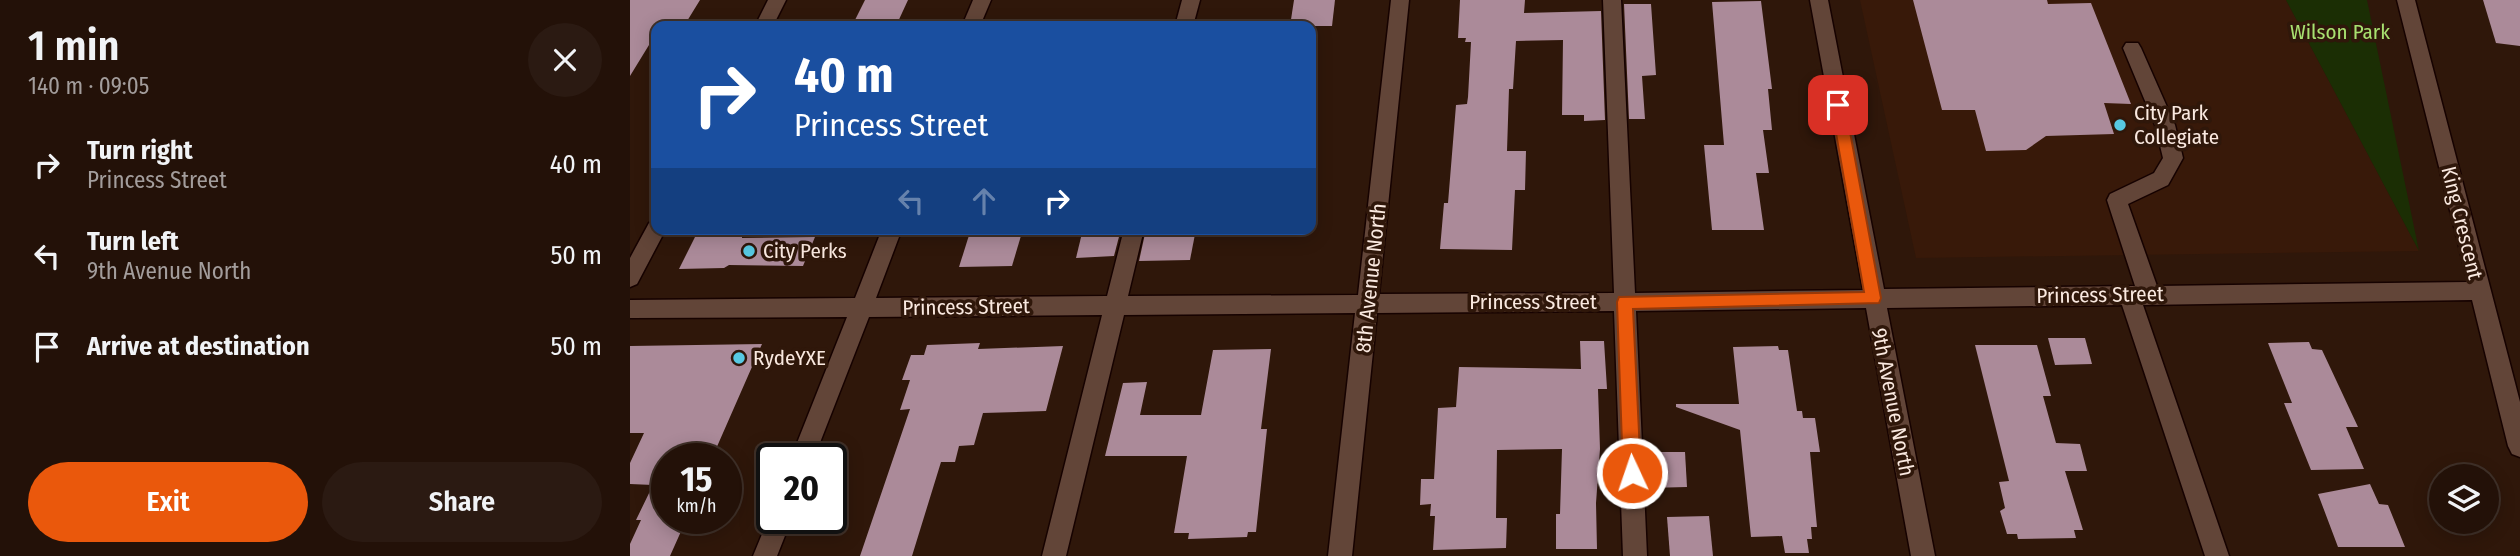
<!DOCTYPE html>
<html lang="en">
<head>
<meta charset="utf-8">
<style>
  :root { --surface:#231108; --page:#2b1a12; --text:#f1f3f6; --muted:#a39d9c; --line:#403129; --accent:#ea580c }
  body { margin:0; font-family:"Fira Sans Condensed",sans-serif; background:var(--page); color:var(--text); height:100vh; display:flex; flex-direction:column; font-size:26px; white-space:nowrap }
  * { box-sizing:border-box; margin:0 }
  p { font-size:23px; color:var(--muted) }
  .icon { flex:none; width:38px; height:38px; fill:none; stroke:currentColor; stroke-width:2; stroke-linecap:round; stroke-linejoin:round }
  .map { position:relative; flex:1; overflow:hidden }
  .side { display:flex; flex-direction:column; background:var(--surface); width:630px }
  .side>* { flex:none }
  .guide { position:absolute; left:21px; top:21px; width:665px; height:214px; border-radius:14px; box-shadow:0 4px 18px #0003,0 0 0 2px var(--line); background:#1a4fa0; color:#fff; overflow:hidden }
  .buttons { position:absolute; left:1799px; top:464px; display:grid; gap:14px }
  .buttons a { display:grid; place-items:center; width:70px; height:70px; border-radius:50%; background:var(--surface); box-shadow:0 4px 18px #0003,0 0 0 2px var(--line); font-size:35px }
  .speed { position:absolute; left:21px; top:443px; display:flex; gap:14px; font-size:35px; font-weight:700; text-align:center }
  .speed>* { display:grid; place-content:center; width:91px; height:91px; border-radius:50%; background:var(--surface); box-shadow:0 4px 18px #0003,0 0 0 2px var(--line); line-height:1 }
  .speed small { font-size:18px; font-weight:400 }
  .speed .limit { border:4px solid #111; border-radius:10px; background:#fff; color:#111 }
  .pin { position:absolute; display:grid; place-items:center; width:60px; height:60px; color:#fff; margin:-30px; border-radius:14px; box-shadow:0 4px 10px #0006 }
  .me { position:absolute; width:77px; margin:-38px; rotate:357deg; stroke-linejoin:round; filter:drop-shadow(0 0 5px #0008) }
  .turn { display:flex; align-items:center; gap:24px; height:147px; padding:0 28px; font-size:32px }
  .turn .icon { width:91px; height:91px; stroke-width:2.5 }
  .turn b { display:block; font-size:49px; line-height:60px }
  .lanes { display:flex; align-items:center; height:66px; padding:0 28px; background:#0003; justify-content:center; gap:35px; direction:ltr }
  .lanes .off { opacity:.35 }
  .round { display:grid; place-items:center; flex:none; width:74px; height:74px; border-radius:37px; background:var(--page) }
  .summary { display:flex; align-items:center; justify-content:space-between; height:119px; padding:0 28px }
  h1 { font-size:42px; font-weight:600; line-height:52px }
  .button { display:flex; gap:14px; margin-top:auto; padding:14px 28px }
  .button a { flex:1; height:80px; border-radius:42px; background:var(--accent); color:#fff; font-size:28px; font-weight:600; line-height:80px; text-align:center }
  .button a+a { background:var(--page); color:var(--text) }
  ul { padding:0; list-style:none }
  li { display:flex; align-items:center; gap:21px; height:91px; padding:0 28px }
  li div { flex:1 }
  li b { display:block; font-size:26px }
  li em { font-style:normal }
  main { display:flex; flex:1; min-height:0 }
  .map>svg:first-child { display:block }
  .built { fill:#381909 }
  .green { fill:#1b2e04 }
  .building { fill:#ab8a99 }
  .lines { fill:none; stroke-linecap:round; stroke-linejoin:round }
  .minor-casing { stroke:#160200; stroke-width:3 }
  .minor { fill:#624538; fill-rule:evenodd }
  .route { fill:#ea580c; stroke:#983908; stroke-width:2 }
  .poi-dot { fill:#57c9e2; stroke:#2f170a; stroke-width:2.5 }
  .labels { text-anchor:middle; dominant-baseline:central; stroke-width:7; stroke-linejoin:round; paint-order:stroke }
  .park-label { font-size:21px; fill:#a8e170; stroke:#2f170a }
  .poi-label { font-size:21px; fill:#fae9e0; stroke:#2f170a; text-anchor:start }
  .street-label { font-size:21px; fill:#fae9e0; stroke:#2f170a }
</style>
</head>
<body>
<main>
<section class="side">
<div class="summary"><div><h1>1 min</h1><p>140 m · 09:05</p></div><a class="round"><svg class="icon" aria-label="close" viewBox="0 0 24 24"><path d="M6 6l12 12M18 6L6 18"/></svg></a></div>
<ul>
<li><svg class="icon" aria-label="right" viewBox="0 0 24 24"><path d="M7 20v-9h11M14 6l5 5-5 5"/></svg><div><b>Turn right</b><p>Princess Street</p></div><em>40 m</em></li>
<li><svg class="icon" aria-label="left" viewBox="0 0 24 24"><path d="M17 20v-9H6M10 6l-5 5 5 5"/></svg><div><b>Turn left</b><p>9th Avenue North</p></div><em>50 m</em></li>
<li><svg class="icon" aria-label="arrive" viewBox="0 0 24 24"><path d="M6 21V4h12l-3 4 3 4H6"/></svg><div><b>Arrive at destination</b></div><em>50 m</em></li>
</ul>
<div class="button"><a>Exit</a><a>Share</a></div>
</section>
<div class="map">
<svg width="1890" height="556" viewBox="0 0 1890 556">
  <rect width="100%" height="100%" fill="#2f170a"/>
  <polygon class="built" points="1230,0 1656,0 1789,251 1286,258"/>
  <polygon class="green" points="1656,0 1737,0 1789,251"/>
  <g class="building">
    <polygon points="0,0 70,0 54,26 26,26 26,45 19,45 0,76"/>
    <polygon points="235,0 278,0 266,26 222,26"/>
    <polygon points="664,0 705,0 702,26 660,26"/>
    <polygon points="830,0 895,0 894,13 971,11 975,120 954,121 954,115 932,115 933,40 886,41 883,89 879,89 877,151 896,151 895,190 885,190 882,250 810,249 814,203 818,203 826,105 837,104 838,97 841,42 835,42 836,38 828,38"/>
    <polygon points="1283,0 1417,0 1418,4 1461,3 1501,104 1474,103 1484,134 1416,136 1396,150 1356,151 1345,110 1312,110"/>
    <polygon points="1853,0 1890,0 1890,46 1866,43"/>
    <polygon points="1131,1 1142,89 1138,89 1142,130 1133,130 1139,173 1126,173 1134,230 1082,230 1074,145 1094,145 1082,2"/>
    <polygon points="994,4 1021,4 1026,75 1012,76 1015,119 999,119"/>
    <polygon points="341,229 393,229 382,266 329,267"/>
    <polygon points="453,229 491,229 484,256 446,258"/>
    <polygon points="516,229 566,229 560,260 509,261"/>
    <polygon points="112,234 112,238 185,237 173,266 99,265 94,268 49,269 66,235"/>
    <polygon points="1418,338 1455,338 1462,364 1425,365"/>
    <polygon points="950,341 974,341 977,389 968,389 970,449 966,503 967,549 926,549 926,514 930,514 932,449 867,450 866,518 877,518 876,548 803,550 805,516 800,516 801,504 790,505 791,479 804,479 808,408 826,407 829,367 951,369"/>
    <polygon points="1679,342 1682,349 1692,350 1728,427 1716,427 1734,469 1681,470 1654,403 1662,403 1638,343"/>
    <polygon points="350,343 348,349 433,346 416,411 353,413 344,445 329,446 325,462 311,462 282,556 230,556 280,409 270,410 280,380 272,380 281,355 294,355 297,345"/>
    <polygon points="132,344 82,458 37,458 37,518 57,518 40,556 0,556 0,544 11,520 6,520 23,485 0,484 0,463 14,433 0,433 0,346"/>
    <polygon points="1345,345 1407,345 1421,396 1413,396 1426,443 1450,444 1457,471 1435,471 1453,530 1444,530 1446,538 1388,539 1387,534 1377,534 1370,511 1375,508 1369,482 1379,481"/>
    <polygon points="1148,346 1149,350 1158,350 1167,411 1172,411 1173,418 1185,418 1190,452 1180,452 1187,527 1181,527 1182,539 1177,539 1179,553 1155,553 1152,536 1121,537 1110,430 1046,407 1046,404 1109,404 1103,347"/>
    <polygon points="641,349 631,429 637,429 626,532 618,532 617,537 558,539 559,533 544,533 557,456 475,456 493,383 517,382 510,415 571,415 583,350"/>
    <polygon points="1016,452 1055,452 1057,487 1018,488"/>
    <polygon points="1740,484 1749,504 1758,505 1775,547 1708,547 1688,494"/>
    <polygon points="1079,516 1083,556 1040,556 1037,517"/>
  </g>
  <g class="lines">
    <defs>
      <g id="minor">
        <polygon points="138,0 156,0 143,26 125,26"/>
        <polygon points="343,0 361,0 350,26 332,26"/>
        <polygon points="552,0 570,0 563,26 545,26"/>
        <polygon points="761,0 779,0 749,294 984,293 973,0 991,0 1005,293 1233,290 1180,0 1198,0 1254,289 1505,286 1477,200 1480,194 1524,173 1533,158 1525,125 1493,48 1496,43 1508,43 1511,48 1545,125 1553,158 1538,185 1498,204 1527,286 1838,282 1767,0 1785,0 1890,402 1890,457 1882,454 1878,446 1842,300 1513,305 1599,556 1575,556 1492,305 1257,308 1305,556 1281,556 1236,308 1006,311 1017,556 993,556 984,311 747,313 722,556 698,556 725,313 494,315 436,556 412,556 472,315 239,317 184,458 161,458 217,317 0,318 0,300 225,298 252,229 272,229 246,298 477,296 494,229 514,229 498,296 728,295"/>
        <polygon points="26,221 26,229 36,229 7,284 0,287 0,258 19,223"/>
        <polygon points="142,510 142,518 162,518 147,556 123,556"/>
      </g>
    </defs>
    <use href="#minor" class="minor-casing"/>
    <use href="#minor" class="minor"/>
  </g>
  <polygon class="route" points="1208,99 1215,105 1251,298 1249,303 1003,309 1011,473 1008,479 1002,481 996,479 993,473 987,302 989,297 1234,292 1201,105"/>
  <g class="poi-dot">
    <circle cx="1490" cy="125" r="7"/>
    <circle cx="119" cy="251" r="7"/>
    <circle cx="109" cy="358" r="7"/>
  </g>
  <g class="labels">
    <g class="park-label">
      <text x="1710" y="32">Wilson Park</text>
    </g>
    <g class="poi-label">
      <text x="1504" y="113">City Park<tspan x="1504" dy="24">Collegiate</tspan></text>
      <text x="133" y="251">City Perks</text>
      <text x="123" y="358">RydeYXE</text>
    </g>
    <g class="street-label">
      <text transform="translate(1832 223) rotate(76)">King Crescent</text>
      <text transform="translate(741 278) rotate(-84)">8th Avenue North</text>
      <text transform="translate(1470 295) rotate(-1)">Princess Street</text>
      <text x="903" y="302">Princess Street</text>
      <text transform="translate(336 307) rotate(-1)">Princess Street</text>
      <text transform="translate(1263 402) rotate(79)">9th Avenue North</text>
    </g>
  </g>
</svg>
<div class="buttons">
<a><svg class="icon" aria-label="layers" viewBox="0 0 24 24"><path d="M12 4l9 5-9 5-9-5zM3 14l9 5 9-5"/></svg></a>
</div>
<div class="speed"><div>15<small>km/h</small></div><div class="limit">20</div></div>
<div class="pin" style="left:1208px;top:105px;background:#d93025"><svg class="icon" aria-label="arrive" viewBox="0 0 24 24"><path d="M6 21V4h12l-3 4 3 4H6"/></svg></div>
<svg class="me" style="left:1002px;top:473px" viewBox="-20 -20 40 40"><circle r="17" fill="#ea580c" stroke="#fff" stroke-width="3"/><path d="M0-11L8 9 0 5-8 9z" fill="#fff"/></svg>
<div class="guide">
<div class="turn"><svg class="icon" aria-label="right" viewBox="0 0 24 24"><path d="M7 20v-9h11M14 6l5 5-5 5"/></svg><div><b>40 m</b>Princess Street</div></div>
<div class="lanes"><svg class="icon off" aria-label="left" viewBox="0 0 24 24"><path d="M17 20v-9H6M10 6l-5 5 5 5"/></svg><svg class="icon off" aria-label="ahead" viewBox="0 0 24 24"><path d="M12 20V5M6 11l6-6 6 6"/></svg><svg class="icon" aria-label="right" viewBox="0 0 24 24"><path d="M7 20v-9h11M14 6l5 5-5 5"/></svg></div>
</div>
</div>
</main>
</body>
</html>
